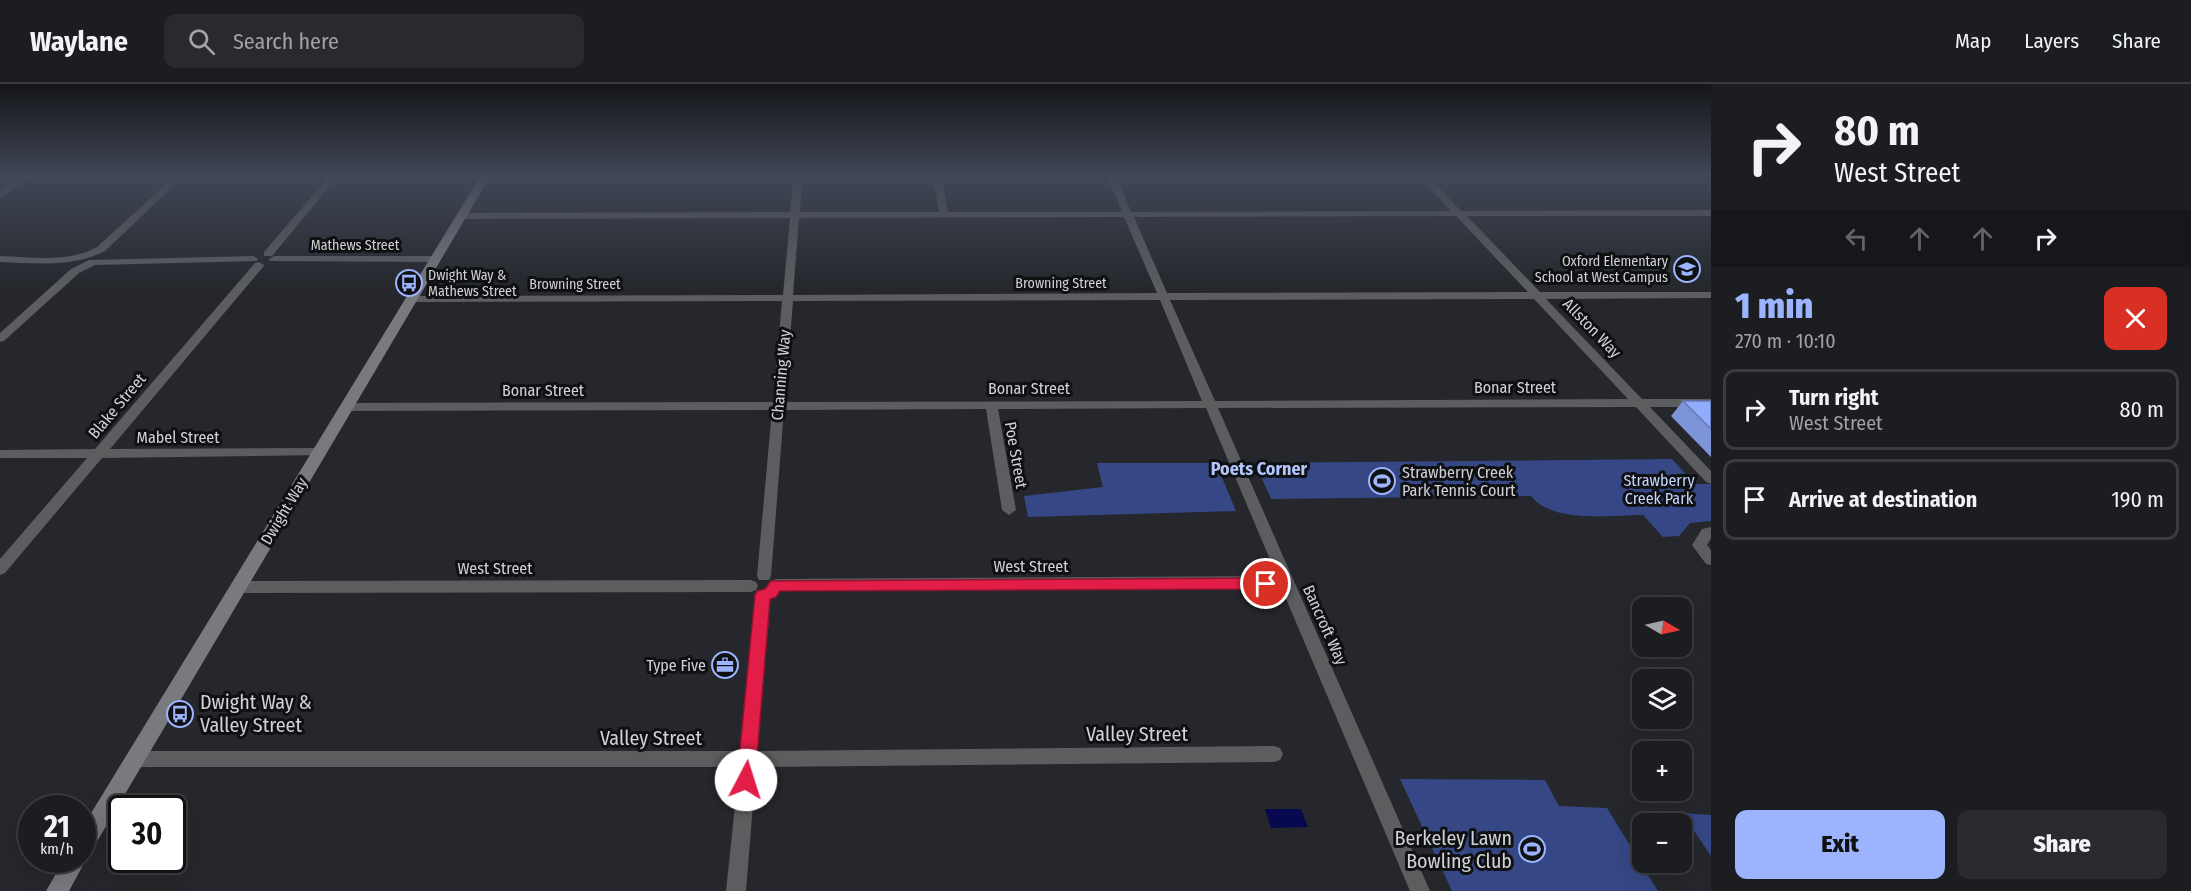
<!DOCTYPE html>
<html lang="en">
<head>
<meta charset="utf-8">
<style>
  :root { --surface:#1c1d21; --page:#292a2e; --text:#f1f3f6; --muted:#a0a2a5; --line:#3a3b3f; --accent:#9bb4fd }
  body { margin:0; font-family:"Fira Sans Condensed",sans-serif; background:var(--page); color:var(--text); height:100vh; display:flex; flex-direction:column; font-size:22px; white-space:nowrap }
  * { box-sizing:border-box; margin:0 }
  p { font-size:20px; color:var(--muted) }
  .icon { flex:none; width:33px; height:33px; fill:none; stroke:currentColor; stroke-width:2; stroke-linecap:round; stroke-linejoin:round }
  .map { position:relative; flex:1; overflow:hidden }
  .sheet { display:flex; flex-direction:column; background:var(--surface); width:480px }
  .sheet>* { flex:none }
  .top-card { background:#1c1d21; color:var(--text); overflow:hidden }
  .needle { width:39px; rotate:99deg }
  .fabs { position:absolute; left:1632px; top:513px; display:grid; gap:12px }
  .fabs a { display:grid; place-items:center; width:60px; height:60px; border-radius:12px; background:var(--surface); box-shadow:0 6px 24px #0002,0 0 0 2px var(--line); font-size:30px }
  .speed { position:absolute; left:18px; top:711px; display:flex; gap:12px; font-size:30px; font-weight:700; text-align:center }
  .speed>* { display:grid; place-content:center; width:78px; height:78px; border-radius:50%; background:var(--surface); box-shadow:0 6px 24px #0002,0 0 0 2px var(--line); line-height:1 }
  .speed small { font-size:15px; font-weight:400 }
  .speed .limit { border:3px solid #111; border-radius:9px; background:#fff; color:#111 }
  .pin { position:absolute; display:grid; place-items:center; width:51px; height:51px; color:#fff; margin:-26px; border:3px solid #fff; border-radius:50%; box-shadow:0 2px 6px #0007 }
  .me { position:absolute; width:66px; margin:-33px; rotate:5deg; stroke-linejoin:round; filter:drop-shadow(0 0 4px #0008) }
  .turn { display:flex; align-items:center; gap:21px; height:126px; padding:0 24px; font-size:27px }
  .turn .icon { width:78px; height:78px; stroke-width:2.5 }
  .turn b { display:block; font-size:42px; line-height:51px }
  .lanes { display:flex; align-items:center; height:57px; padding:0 24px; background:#0003; justify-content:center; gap:30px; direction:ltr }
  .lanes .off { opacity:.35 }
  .round { display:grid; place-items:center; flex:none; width:63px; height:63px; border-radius:12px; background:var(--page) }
  .summary { display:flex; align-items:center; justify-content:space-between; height:102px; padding:0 24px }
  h1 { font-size:36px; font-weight:800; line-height:45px; color:var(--accent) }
  .primary-button { display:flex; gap:12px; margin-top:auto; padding:12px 24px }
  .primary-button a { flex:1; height:69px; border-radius:12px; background:var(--accent); color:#111; font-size:24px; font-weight:800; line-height:69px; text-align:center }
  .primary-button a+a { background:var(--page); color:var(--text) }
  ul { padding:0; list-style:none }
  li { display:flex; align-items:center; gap:18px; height:81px; margin:0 12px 9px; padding:0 12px; border:3px solid var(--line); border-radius:12px }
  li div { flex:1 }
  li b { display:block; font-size:22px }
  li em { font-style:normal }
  header { display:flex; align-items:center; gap:36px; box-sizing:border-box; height:84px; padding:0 30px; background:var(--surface); border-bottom:2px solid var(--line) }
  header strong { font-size:28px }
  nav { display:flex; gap:33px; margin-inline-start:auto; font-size:21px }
  .search { width:420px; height:54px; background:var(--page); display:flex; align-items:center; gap:15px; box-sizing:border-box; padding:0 21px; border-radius:12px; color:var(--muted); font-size:22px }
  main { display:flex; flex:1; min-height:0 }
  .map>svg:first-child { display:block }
  .green { fill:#354785 }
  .water { fill:#07094e }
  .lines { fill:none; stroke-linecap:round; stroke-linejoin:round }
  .street { fill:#5b5d5f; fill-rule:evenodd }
  .secondary { fill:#797a7f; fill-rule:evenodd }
  .wall { fill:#7d94d9 }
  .building { fill:#91acfc; stroke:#6678b0; stroke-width:1.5 }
  .route { fill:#e11d48; stroke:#92132f; stroke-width:1.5 }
  .labels { text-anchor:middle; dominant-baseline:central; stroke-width:6; stroke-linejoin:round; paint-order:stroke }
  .far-street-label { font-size:14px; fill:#d1d2d6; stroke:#0f1012 }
  .far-poi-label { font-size:14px; fill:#d1d2d6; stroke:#0f1012; text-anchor:end }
  .street-label { font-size:16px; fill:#d1d2d6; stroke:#0f1012 }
  .poi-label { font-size:16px; fill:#d1d2d6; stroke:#0f1012; text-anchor:start }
  .park-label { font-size:16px; fill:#c4d4fd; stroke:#0f1012 }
  .neighbourhood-label { font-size:18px; font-weight:bold; fill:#b2c6fd; stroke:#0f1012 }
  .near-poi-label { font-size:20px; fill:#d1d2d6; stroke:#0f1012; text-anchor:start }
  .near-street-label { font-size:20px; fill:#d1d2d6; stroke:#0f1012 }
</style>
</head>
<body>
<header>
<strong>Waylane</strong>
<div class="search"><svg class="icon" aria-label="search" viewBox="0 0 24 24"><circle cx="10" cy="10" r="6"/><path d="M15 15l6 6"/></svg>Search here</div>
<nav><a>Map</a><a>Layers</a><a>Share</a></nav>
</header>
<main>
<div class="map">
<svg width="1711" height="807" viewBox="0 0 1711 807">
  <rect width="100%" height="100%" fill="#25272c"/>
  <g class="green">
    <path d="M1672,375l23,25h16v37l-21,2 -11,13 -16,1 -20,-22c-32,0 -90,9 -112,-19l-260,3 -16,-36z"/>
    <polygon points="1097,379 1216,379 1236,427 1028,433 1024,412 1103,403"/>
    <polygon points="1400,695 1545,696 1559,722 1607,724 1658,807 1452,807"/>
    <polygon points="1682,729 1711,731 1711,772"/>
  </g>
  <polygon class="water" points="1265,725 1301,725 1308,743 1271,744"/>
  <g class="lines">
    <g class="street">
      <polygon points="22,91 32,91 0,115 0,108"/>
      <path d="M176,91h9l-80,76c-33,17 -69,12 -105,11v-6c33,1 67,7 97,-9z"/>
      <polygon points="330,91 339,91 272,172 264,172 264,168"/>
      <path d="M794,91h8l-2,37h139l-6,-37h8l7,37h174l-15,-37h9l15,37 320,-1 -33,-36h9l34,36 250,-1v6h-244l73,76h171v6l-165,1 96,100h69v8h-61l61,64v13l-5,-2 -70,-75 -418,1 212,483h-20l-129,-304 -505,4 -5,-2 -2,-4 2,-4 5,-2 501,-3 -71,-168 -208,1 18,101 -7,5 -7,-5 -16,-101 -202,1 -13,166 -2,4h-10l-2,-4 15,-166 -425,1 -6,-4 6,-4 426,-1 9,-101 -370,1 -5,-3 5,-3 371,-1 7,-77 -328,1 -5,-3 5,-3 328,-1zM1456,132l72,76 -361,1 -33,-76zM1124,133l33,76 -364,2 6,-77zM1534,215l94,100 -413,2 -45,-101zM1160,216l42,101 -417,1 8,-101z"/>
      <polygon points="253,172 258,175 257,177 95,181 79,189 4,257 0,258 0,249 71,185 89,176"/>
      <polygon points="274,172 436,172 441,175 436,178 270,177 269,175"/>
      <polygon points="259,178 264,181 263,183 110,365 320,364 325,365 326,368 325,371 102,374 5,489 0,491 0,475 87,374 0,374 0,366 95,365 255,179"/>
      <polygon points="1711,443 1711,454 1707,461 1711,466 1711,481 1706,480 1692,461 1702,445"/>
      <polygon points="751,496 756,498 758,502 756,506 751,508 238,509 233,507 231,503 233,499 238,497"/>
      <polygon points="763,505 768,507 771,511 757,667 1274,662 1280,664 1283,670 1280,676 1274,678 756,683 746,807 726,807 739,683 136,683 130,681 127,675 130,669 136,667 740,667 755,511 758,507"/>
    </g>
    <polygon class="secondary" points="481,91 491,91 89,771 84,773 82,783 69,807 46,807 64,776 82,776 82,744"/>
  </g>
  <polygon class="wall" points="1683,317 1711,317 1711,373 1671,332"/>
  <polygon class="building" points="1683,317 1711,317 1711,345"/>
  <linearGradient id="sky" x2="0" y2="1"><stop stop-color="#141518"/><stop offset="0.45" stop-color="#404756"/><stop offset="1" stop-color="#404756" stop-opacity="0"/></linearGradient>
  <rect width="1711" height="204" fill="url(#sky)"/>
  <polygon class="route" points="1266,494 1271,495 1273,500 1271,504 1266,505 780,507 776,513 770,515 755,696 752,702 746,705 740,702 737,696 755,511 757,507 765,505 771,497"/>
  <defs>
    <symbol id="school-ring" viewBox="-11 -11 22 22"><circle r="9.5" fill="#0f1012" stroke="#9bb4fd" stroke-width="1.5"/><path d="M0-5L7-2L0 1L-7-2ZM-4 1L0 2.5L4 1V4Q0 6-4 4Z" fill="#9bb4fd"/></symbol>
    <symbol id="bus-ring" viewBox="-11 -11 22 22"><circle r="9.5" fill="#0f1012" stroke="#9bb4fd" stroke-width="1.5"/><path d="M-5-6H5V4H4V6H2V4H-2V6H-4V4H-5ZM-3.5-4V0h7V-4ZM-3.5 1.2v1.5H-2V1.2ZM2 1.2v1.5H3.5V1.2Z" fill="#9bb4fd"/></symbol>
    <symbol id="stadium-ring" viewBox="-11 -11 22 22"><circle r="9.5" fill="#0f1012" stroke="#9bb4fd" stroke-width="1.5"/><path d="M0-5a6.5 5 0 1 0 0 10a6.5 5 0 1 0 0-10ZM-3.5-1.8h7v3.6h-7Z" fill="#9bb4fd"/></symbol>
    <symbol id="office-ring" viewBox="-11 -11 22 22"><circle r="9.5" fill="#0f1012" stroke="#9bb4fd" stroke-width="1.5"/><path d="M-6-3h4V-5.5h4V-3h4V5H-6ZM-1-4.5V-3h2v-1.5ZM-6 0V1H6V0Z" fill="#9bb4fd"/></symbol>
  </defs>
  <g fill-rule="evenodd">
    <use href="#school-ring" x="1672" y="170" width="30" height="30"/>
    <use href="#bus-ring" x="394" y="184" width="30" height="30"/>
    <use href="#stadium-ring" x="1367" y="382" width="30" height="30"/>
    <use href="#office-ring" x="710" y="566" width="30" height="30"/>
    <use href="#bus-ring" x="165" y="615" width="30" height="30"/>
    <use href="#stadium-ring" x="1517" y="750" width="30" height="30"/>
  </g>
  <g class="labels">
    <g class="far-street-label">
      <text x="355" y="161">Mathews Street</text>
      <text x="1061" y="199">Browning Street</text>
      <text x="575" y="200">Browning Street</text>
    </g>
    <g class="far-poi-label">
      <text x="1668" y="177">Oxford Elementary<tspan x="1668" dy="16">School at West Campus</tspan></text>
      <text x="428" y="191" text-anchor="start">Dwight Way &amp;<tspan x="428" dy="16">Mathews Street</tspan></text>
    </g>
    <g class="street-label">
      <text transform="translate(1592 244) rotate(46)">Allston Way</text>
      <text transform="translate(781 291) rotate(-85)">Channing Way</text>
      <text x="1515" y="303">Bonar Street</text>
      <text x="1029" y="304">Bonar Street</text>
      <text x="543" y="306">Bonar Street</text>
      <text transform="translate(117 322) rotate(-50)">Blake Street</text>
      <text x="178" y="353">Mabel Street</text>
      <text transform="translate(1016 371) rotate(80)">Poe Street</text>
      <text transform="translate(284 427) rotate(-59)">Dwight Way</text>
      <text x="1031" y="482">West Street</text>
      <text x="495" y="484">West Street</text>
      <text transform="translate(1325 541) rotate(66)">Bancroft Way</text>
    </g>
    <g class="poi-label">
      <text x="1402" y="388">Strawberry Creek<tspan x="1402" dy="18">Park Tennis Court</tspan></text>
      <text x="706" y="581" text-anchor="end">Type Five</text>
    </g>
    <g class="park-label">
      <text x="1659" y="396">Strawberry<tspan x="1659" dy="18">Creek Park</tspan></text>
    </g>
    <g class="neighbourhood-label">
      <text x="1259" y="385">Poets Corner</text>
    </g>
    <g class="near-poi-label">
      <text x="200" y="618">Dwight Way &amp;<tspan x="200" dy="23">Valley Street</tspan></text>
      <text x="1512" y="754" text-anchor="end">Berkeley Lawn<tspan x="1512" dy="23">Bowling Club</tspan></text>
    </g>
    <g class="near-street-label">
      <text x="1137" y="650">Valley Street</text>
      <text x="651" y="654">Valley Street</text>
    </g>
  </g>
</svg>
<div class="fabs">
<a><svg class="needle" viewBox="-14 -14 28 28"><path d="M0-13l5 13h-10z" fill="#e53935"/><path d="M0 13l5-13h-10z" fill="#a0a2a5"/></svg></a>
<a><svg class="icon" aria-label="layers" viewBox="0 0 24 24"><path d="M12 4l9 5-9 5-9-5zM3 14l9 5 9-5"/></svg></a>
<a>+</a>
<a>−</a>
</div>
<div class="speed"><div>21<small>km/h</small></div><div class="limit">30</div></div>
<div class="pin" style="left:1266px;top:500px;background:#d93025"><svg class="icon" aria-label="arrive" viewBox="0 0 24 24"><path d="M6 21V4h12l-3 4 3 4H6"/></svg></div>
<svg class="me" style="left:746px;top:696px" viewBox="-20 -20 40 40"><circle r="19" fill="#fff"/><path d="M0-13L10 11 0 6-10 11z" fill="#e11d48"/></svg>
</div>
<section class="sheet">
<div class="top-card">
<div class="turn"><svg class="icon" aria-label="right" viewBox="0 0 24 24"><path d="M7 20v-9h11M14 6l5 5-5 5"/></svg><div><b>80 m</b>West Street</div></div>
<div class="lanes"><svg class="icon off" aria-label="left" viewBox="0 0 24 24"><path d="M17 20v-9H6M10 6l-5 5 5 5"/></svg><svg class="icon off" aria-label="ahead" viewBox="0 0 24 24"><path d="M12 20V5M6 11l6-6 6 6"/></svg><svg class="icon off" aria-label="ahead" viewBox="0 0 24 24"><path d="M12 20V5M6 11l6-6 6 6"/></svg><svg class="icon" aria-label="right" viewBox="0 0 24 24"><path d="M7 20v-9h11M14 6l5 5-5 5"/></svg></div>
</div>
<div class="summary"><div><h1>1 min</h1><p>270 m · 10:10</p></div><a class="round" style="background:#d93025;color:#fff"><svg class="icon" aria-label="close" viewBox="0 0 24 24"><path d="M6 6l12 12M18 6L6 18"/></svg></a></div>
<ul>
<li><svg class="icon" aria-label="right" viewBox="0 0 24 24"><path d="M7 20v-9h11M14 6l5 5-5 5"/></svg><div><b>Turn right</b><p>West Street</p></div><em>80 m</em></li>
<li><svg class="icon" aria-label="arrive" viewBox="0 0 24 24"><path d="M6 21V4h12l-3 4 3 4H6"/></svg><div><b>Arrive at destination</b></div><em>190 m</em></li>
</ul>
<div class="primary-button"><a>Exit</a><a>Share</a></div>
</section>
</main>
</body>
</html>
